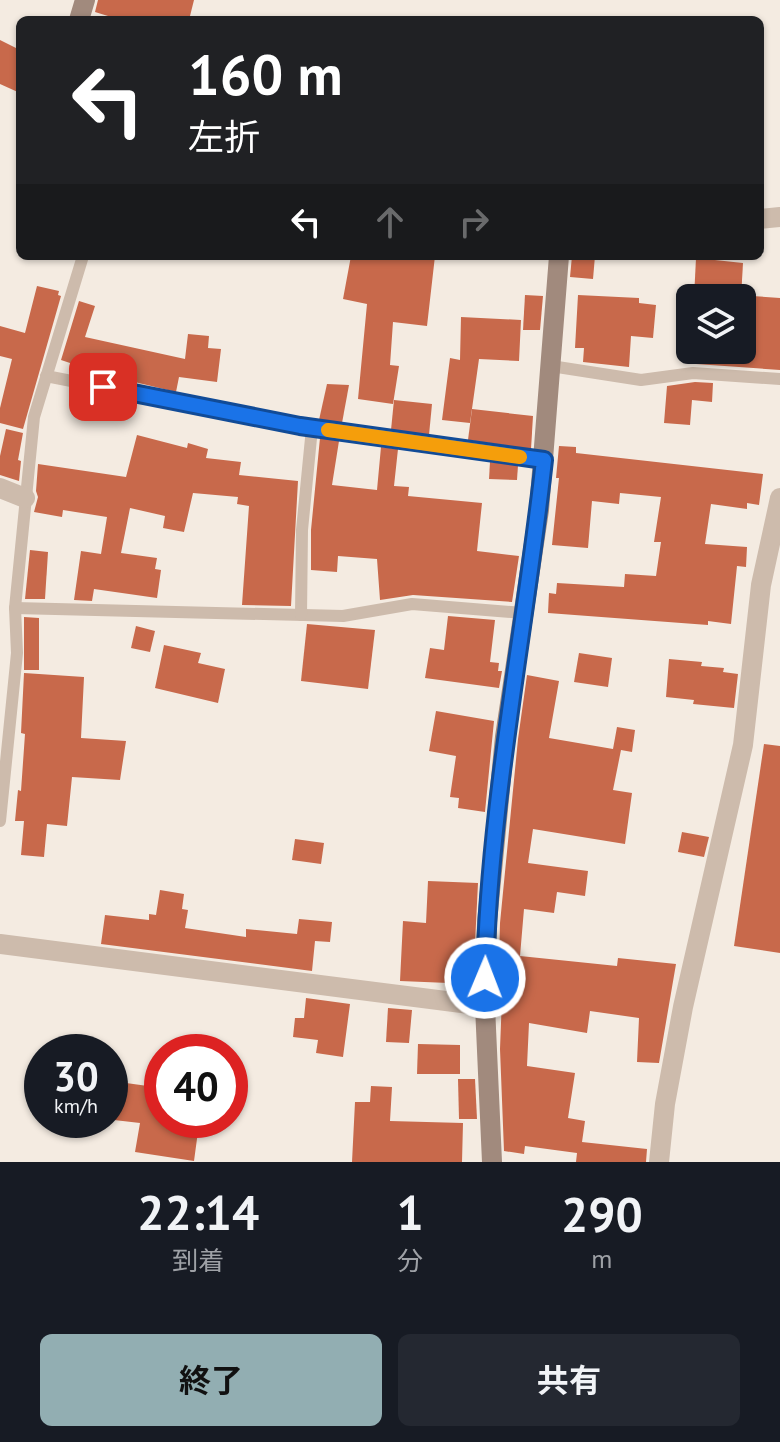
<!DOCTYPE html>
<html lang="ja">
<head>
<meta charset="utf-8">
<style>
  :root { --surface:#171b24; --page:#242831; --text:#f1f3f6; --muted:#9ea1a6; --accent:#92aeb2 }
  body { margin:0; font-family:"PT Sans","Noto Sans JP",sans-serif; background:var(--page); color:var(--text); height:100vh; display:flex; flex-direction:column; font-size:30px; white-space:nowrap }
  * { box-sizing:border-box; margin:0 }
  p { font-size:26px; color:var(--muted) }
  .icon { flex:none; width:44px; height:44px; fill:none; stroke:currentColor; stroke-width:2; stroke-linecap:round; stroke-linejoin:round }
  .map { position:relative; height:1162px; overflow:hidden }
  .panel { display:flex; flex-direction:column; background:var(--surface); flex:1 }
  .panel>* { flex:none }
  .top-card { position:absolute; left:16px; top:16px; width:748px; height:244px; border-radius:12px; box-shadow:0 2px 6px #0004; background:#202124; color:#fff; overflow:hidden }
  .fabs { position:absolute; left:676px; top:284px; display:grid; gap:16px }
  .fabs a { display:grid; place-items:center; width:80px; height:80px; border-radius:12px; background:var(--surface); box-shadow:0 2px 6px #0004; font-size:40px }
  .speed { position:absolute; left:24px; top:1034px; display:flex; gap:16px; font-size:40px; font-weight:700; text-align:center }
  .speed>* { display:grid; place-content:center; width:104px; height:104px; border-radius:50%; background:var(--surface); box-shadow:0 2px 6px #0004; line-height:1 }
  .speed small { font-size:20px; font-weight:400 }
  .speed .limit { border:12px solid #d22; background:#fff; color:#111 }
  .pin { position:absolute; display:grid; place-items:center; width:68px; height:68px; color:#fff; margin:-34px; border-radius:16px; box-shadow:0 4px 12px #0006 }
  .me { position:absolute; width:88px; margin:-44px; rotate:1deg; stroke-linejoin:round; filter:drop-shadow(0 0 6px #0008) }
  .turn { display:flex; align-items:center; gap:28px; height:168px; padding:0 40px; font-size:36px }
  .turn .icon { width:104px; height:104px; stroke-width:2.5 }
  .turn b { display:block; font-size:56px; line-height:68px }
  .lanes { display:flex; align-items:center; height:76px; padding:0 40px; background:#0003; justify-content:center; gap:40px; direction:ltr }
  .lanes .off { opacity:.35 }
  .eta { display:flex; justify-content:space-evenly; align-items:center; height:136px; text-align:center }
  .eta b { font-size:48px; font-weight:700; line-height:56px }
  .cta { display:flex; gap:16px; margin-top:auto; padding:16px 40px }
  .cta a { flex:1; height:92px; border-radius:12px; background:var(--accent); color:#111; font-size:32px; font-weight:700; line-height:92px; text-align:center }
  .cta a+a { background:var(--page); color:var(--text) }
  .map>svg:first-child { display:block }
  .building { fill:#c8694b }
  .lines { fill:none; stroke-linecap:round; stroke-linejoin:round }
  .lane { stroke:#cdbbac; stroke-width:12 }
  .street { stroke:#cdbbac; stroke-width:20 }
  .secondary { stroke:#a18a7d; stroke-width:20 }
  .route-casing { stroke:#114b97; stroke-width:20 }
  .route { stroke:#1a73e8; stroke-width:14 }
  .slow { stroke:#f59e0b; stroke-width:14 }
</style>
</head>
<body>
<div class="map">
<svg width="780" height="1162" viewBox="0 0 780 1162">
  <rect width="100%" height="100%" fill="#f4ebe1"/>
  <g class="building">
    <polygon points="98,0 194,0 189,20 121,20 95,12"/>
    <polygon points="0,40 20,50 20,93 0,84"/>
    <polygon points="351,256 435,256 427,326 393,322 390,365 399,366 393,404 358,399 367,304 343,299"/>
    <polygon points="572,256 595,256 593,279 570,277"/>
    <polygon points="696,258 743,263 741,298 694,298"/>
    <polygon points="37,286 59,291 58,295 61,296 23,429 0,423 0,408 12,359 0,356 0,326 25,333"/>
    <polygon points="525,295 543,296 540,330 523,330"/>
    <polygon points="578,295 639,298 639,303 656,305 653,338 631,336 629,367 583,362 584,348 575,348"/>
    <polygon points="752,296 780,298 780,370 696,364 698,350 748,350"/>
    <polygon points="79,301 95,306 85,337 185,359 188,334 209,336 208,348 221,349 217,382 179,377 176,392 81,369 82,367 61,360"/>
    <polygon points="461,317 521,320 519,361 479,359 470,423 442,420 450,358 460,360"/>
    <polygon points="695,382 713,383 712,402 692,400 690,425 664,423 667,386"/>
    <polygon points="327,384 349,385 342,423 319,420"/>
    <polygon points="394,400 432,404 429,435 391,430"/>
    <polygon points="472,409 533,416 531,449 468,440"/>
    <polygon points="6,429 23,433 18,460 21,461 19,481 0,475 0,456"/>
    <polygon points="137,435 187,448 188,443 208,449 206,458 241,462 239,475 298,481 291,606 242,605 249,506 237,504 238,497 193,493 184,532 163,528 165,516 130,508 121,553 157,558 155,569 161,570 157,598 94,589 92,601 74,600 81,551 101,554 107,517 63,510 62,517 34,512 38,497 36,491 38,464 126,477"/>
    <polygon points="320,438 339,441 332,485 377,490 381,447 398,449 394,486 409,487 408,496 482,503 477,551 519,556 512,602 413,595 380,600 377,559 338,556 337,572 311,570 311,530"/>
    <polygon points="559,446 576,447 576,453 763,474 759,505 747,503 747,509 711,504 705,544 747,547 746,567 737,566 731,624 708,621 708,625 548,613 549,593 556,594 557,583 624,587 625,574 656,576 661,542 654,542 661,497 620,493 619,504 592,501 588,548 552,545 559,478 556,478"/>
    <polygon points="490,462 518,465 517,480 489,479"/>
    <polygon points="30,550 48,552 45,599 25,599"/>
    <polygon points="448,616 495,620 490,662 499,663 498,671 502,671 499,688 425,678 430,648 444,650"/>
    <polygon points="24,617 39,618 39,670 24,670"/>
    <polygon points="307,624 375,630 368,689 301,681"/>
    <polygon points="136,626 155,631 150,652 131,648"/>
    <polygon points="164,645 201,653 198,663 225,669 218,703 155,688"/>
    <polygon points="579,653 612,658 608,687 574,682"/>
    <polygon points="669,659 702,662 701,666 724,668 723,672 738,674 734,708 693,704 694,700 666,697"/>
    <polygon points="24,673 84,677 81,738 126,741 120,780 72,777 67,826 47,824 44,857 21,855 24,821 15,821 18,790 21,791 25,734 21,733"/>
    <polygon points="527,675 559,681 549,738 613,749 617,727 635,730 632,752 621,750 613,790 632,793 625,844 533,829 528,863 588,871 585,896 557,892 554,913 524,909 520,956 617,966 618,958 676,964 659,1063 637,1062 639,1018 590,1011 587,1033 529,1023 527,1066 575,1073 568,1118 585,1121 582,1142 647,1149 646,1162 576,1162 577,1153 525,1146 524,1154 504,1151 500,1049 502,997 498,997 500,923 518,739"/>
    <polygon points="436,711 494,721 485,812 458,808 459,798 450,797 456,756 429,751"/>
    <polygon points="764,744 780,746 780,953 734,946"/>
    <polygon points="682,832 709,837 704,857 678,852"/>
    <polygon points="295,839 324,843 321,864 292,860"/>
    <polygon points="428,881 478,883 473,984 400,981 403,921 426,923"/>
    <polygon points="160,890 184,894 182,909 188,910 185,928 246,937 246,929 297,934 299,919 332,922 330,942 315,941 312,971 101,944 105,915 149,920 149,914 156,915"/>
    <polygon points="306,998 350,1004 343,1057 316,1053 318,1040 293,1037 295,1018 304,1018"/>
    <polygon points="388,1008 412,1010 409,1043 386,1042"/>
    <polygon points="418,1044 460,1045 460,1074 417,1074"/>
    <polygon points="458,1079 475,1079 477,1119 459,1119"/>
    <polygon points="119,1082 162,1088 162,1120 199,1124 194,1161 135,1152 140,1123 114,1120"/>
    <polygon points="371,1086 392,1087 390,1121 463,1123 462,1162 352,1162 355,1102 370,1102"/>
  </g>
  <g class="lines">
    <g class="lane">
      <polyline points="551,366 641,380 693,373 780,379"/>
      <polyline points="46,376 300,426 544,460"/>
      <polyline points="15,608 343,616 412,604 523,613"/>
      <polyline points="301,615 302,530 312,428"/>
      <polyline points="0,821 17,653 15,608 34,417 83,256"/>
    </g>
    <g class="street">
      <polyline points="760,219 780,217"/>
      <polyline points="0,488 25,498"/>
      <polyline points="0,944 485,1006"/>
      <polyline points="659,1162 665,1104 683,1007 743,745 761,585 780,498"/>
    </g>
    <g class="secondary">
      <polyline points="79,20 85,0"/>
      <polyline points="492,1162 485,1006 487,922 505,737 539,510 559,256"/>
    </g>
  </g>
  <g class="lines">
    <defs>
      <path id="route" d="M103,387l197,39 244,34c-19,173 -55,344 -59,518"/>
    </defs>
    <use href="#route" class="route-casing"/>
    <use href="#route" class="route"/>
    <polyline class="slow" points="328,430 520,457"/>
  </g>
</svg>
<div class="fabs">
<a><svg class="icon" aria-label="layers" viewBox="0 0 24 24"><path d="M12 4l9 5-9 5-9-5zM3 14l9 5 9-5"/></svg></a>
</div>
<div class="speed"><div>30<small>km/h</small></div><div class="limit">40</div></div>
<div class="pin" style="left:103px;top:387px;background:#d93025"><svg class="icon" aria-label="arrive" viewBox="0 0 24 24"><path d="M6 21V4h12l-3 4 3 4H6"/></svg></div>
<svg class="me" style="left:485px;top:978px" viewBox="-20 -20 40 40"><circle r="17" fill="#1a73e8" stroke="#fff" stroke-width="3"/><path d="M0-11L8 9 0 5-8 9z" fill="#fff"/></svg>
<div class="top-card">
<div class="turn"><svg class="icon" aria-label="left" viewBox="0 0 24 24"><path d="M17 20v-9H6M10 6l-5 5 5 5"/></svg><div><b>160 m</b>左折</div></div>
<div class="lanes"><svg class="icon" aria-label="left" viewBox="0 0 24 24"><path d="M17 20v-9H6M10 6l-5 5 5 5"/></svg><svg class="icon off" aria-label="ahead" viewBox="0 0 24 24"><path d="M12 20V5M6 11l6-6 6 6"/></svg><svg class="icon off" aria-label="right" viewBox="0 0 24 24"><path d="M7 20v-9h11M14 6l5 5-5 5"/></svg></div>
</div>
</div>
<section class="panel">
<div class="eta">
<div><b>22:14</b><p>到着</p></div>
<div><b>1</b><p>分</p></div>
<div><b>290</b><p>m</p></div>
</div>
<div class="cta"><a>終了</a><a>共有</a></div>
</section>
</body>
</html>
